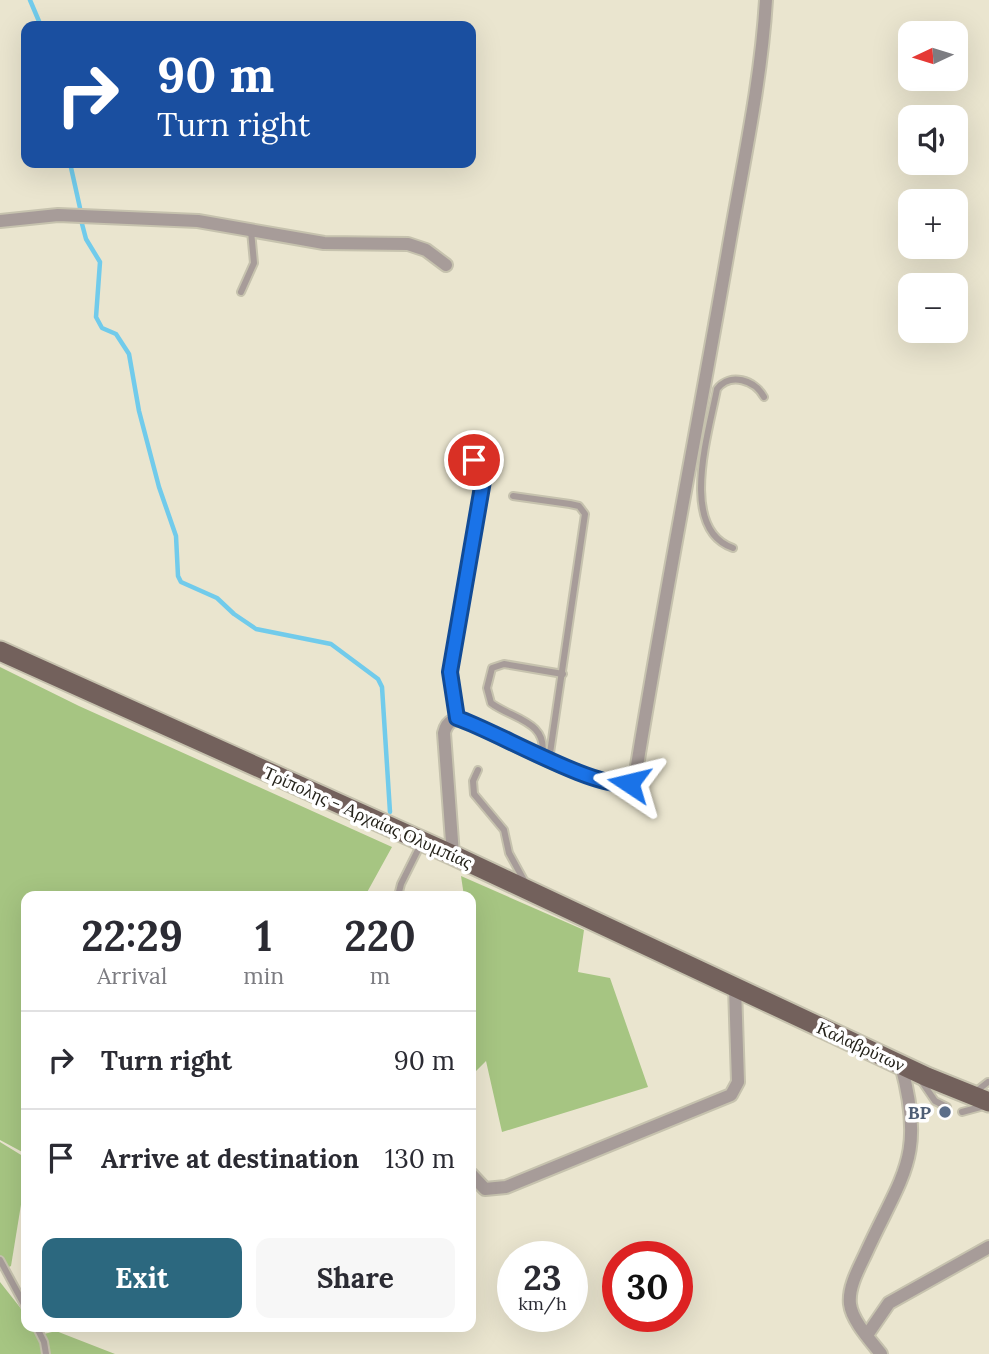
<!DOCTYPE html>
<html lang="en">
<head>
<meta charset="utf-8">
<style>
  :root { --surface:#fff; --page:#f7f7f7; --text:#2b2b33; --muted:#7c7c81; --line:#e1e1e2; --accent:#2c687f }
  body { margin:0; font-family:Lora,serif; background:var(--page); color:var(--text); height:100vh; display:flex; flex-direction:column; font-size:26px; white-space:nowrap }
  * { box-sizing:border-box; margin:0 }
  p { font-size:23px; color:var(--muted) }
  .icon { flex:none; width:38px; height:38px; fill:none; stroke:currentColor; stroke-width:2; stroke-linecap:round; stroke-linejoin:round }
  .map { position:relative; flex:1; overflow:hidden }
  .drawer { position:absolute; left:21px; top:891px; width:455px; height:441px; display:flex; flex-direction:column; background:var(--surface); border-radius:14px; box-shadow:0 7px 28px #0002 }
  .drawer>* { flex:none }
  .top-card { position:absolute; left:21px; top:21px; width:455px; height:147px; border-radius:14px; box-shadow:0 7px 28px #0002; background:#1a4fa0; color:#fff; overflow:hidden }
  .needle { width:46px; rotate:266deg }
  .controls { position:absolute; left:898px; top:21px; display:grid; gap:14px }
  .controls a { display:grid; place-items:center; width:70px; height:70px; border-radius:14px; background:var(--surface); box-shadow:0 7px 28px #0002; font-size:35px }
  .speed { position:absolute; left:497px; top:1241px; display:flex; gap:14px; font-size:35px; font-weight:700; text-align:center }
  .speed>* { display:grid; place-content:center; width:91px; height:91px; border-radius:50%; background:var(--surface); box-shadow:0 7px 28px #0002; line-height:1 }
  .speed small { font-size:18px; font-weight:400 }
  .speed .limit { border:10px solid #d22; background:#fff; color:#111 }
  .pin { position:absolute; display:grid; place-items:center; width:60px; height:60px; color:#fff; margin:-30px; border:4px solid #fff; border-radius:50%; box-shadow:0 2px 7px #0007 }
  .me { position:absolute; width:77px; margin:-38px; rotate:280deg; stroke-linejoin:round; filter:drop-shadow(0 0 5px #0008) }
  .turn { display:flex; align-items:center; gap:24px; height:147px; padding:0 21px; font-size:32px }
  .turn .icon { width:91px; height:91px; stroke-width:2.5 }
  .turn b { display:block; font-size:49px; line-height:60px }
  .eta { display:flex; justify-content:space-evenly; align-items:center; height:119px; text-align:center }
  .eta b { font-size:42px; font-weight:700; line-height:49px }
  .action { display:flex; gap:14px; margin-top:auto; padding:14px 21px }
  .action a { flex:1; height:80px; border-radius:14px; background:var(--accent); color:#fff; font-size:28px; font-weight:700; line-height:80px; text-align:center }
  .action a+a { background:var(--page); color:var(--text) }
  ul { padding:0; list-style:none }
  li { display:flex; align-items:center; gap:21px; height:98px; padding:0 21px; border-top:2px solid var(--line) }
  li div { flex:1 }
  li b { display:block; font-size:26px }
  li em { font-style:normal }
  .map>svg:first-child { display:block }
  .green { fill:#a6c582 }
  .lines { fill:none; stroke-linecap:round; stroke-linejoin:round }
  .stream { stroke:#71cbeb; stroke-width:4.5 }
  .service-casing { stroke:#c6c2ae; stroke-width:10 }
  .minor-casing { stroke:#c6c2ae; stroke-width:16 }
  .primary-casing { stroke:#c6c2ae; stroke-width:23 }
  .service { stroke:#a79c99; stroke-width:6 }
  .minor { stroke:#a79c99; stroke-width:12 }
  .primary { stroke:#73615c; stroke-width:19 }
  .route-casing { stroke:#114b97; stroke-width:18 }
  .route { stroke:#1a73e8; stroke-width:12 }
  .service-dot { fill:#5c6f8a; stroke:#fff; stroke-width:2.5 }
  .labels { text-anchor:middle; dominant-baseline:central; stroke-width:7; stroke-linejoin:round; paint-order:stroke }
  .street-label { font-size:18px; fill:#24221a; stroke:#fff }
  .service-label { font-size:18px; font-weight:bold; fill:#4e5e75; stroke:#fff; text-anchor:end }
</style>
</head>
<body>
<div class="map">
<svg width="989" height="1354" viewBox="0 0 989 1354">
  <rect width="100%" height="100%" fill="#eae5cf"/>
  <g class="green">
    <polygon points="0,667 79,706 392,847 365,896 26,896 26,1154 0,1140"/>
    <polygon points="461,876 584,930 578,972 610,978 648,1087 502,1132 486,1061 471,1076 471,994 475,993 471,957 471,896 464,896"/>
    <polygon points="0,1142 26,1158 26,1174 11,1266 0,1271"/>
    <polygon points="0,1282 26,1315 26,1326 35,1327 44,1334 56,1331 115,1354 0,1354"/>
  </g>
  <g class="lines">
    <g class="stream">
      <polyline points="30,0 41,26"/>
      <polyline points="70,163 80,208"/>
      <polyline points="81,220 86,239 100,262 96,317 102,328 116,334 129,354 139,411 159,487 176,536 178,576 181,582 217,598 234,614 256,629 331,644 378,679 382,687 390,812"/>
    </g>
    <defs>
      <g id="service">
        <polyline points="241,292 254,263 251,231"/>
        <polyline points="513,496 570,504 579,506 585,514 549,760"/>
        <path d="M733,548c-55,-19 -24,-116 -16,-159 13,-17 38,-9 47,8"/>
        <polyline points="457,718 450,672 483,480 481,467 469,460"/>
        <path d="M542,757c7,-36 -30,-38 -51,-54l-4,-15 5,-20 12,-4 59,10"/>
        <polyline points="478,770 473,781 474,794 504,830 509,853 526,884"/>
        <polyline points="398,896 401,884 421,844"/>
        <polyline points="922,1082 935,1101 947,1107"/>
        <polyline points="974,1093 988,1082"/>
        <polyline points="962,1112 984,1106"/>
        <polyline points="0,1260 26,1308"/>
        <polyline points="36,1326 44,1342 46,1354"/>
      </g>
      <g id="minor">
        <polyline points="0,221 58,215 198,221 324,243 408,244 426,250 446,265"/>
        <path d="M453,855l-9,-122c3,-13 11,-15 22,-12 31,14 134,70 163,62l7,-11c28,-174 62,-347 92,-521 14,-83 33,-167 38,-251"/>
        <polyline points="471,1174 485,1189 506,1187 731,1095 738,1082 735,987"/>
        <polyline points="867,1335 889,1303 989,1247"/>
        <path d="M881,1354c-10,-13 -29,-33 -31,-50 -2,-17 9,-36 16,-51 36,-79 60,-96 35,-188"/>
      </g>
      <polyline id="primary" points="0,651 453,855 927,1077 989,1102"/>
    </defs>
    <use href="#service" class="service-casing"/>
    <use href="#minor" class="minor-casing"/>
    <use href="#primary" class="primary-casing"/>
    <use href="#service" class="service"/>
    <use href="#minor" class="minor"/>
    <use href="#primary" class="primary"/>
  </g>
  <g class="lines">
    <defs>
      <path id="route" d="M474,460l7,7 2,14 -33,191 7,46c37,12 140,73 172,65"/>
    </defs>
    <use href="#route" class="route-casing"/>
    <use href="#route" class="route"/>
  </g>
  <circle class="service-dot" cx="945" cy="1112" r="7"/>
  <g class="labels">
    <g class="street-label">
      <text transform="translate(368 817) rotate(24)">Τρίπολης - Αρχαίας Ολυμπίας</text>
      <text transform="translate(861 1046) rotate(25)">Καλαβρύτων</text>
    </g>
    <g class="service-label">
      <text x="931" y="1112">BP</text>
    </g>
  </g>
</svg>
<div class="controls">
<a><svg class="needle" viewBox="-14 -14 28 28"><path d="M0-13l5 13h-10z" fill="#e53935"/><path d="M0 13l5-13h-10z" fill="#7c7c81"/></svg></a>
<a><svg class="icon" aria-label="sound" viewBox="0 0 24 24"><path d="M4 9h4l5-4v14l-5-4H4zM17 9q2 3 0 6"/></svg></a>
<a>+</a>
<a>−</a>
</div>
<div class="speed"><div>23<small>km/h</small></div><div class="limit">30</div></div>
<div class="pin" style="left:474px;top:460px;background:#d93025"><svg class="icon" aria-label="arrive" viewBox="0 0 24 24"><path d="M6 21V4h12l-3 4 3 4H6"/></svg></div>
<svg class="me" style="left:629px;top:783px" viewBox="-20 -20 40 40"><path d="M0-17L14 15 0 8-14 15z" fill="#1a73e8" stroke="#fff" stroke-width="4"/></svg>
<div class="top-card">
<div class="turn"><svg class="icon" aria-label="right" viewBox="0 0 24 24"><path d="M7 20v-9h11M14 6l5 5-5 5"/></svg><div><b>90 m</b>Turn right</div></div>
</div>
<section class="drawer">
<div class="eta">
<div><b>22:29</b><p>Arrival</p></div>
<div><b>1</b><p>min</p></div>
<div><b>220</b><p>m</p></div>
</div>
<ul>
<li><svg class="icon" aria-label="right" viewBox="0 0 24 24"><path d="M7 20v-9h11M14 6l5 5-5 5"/></svg><div><b>Turn right</b></div><em>90 m</em></li>
<li><svg class="icon" aria-label="arrive" viewBox="0 0 24 24"><path d="M6 21V4h12l-3 4 3 4H6"/></svg><div><b>Arrive at destination</b></div><em>130 m</em></li>
</ul>
<div class="action"><a>Exit</a><a>Share</a></div>
</section>
</div>
</body>
</html>
